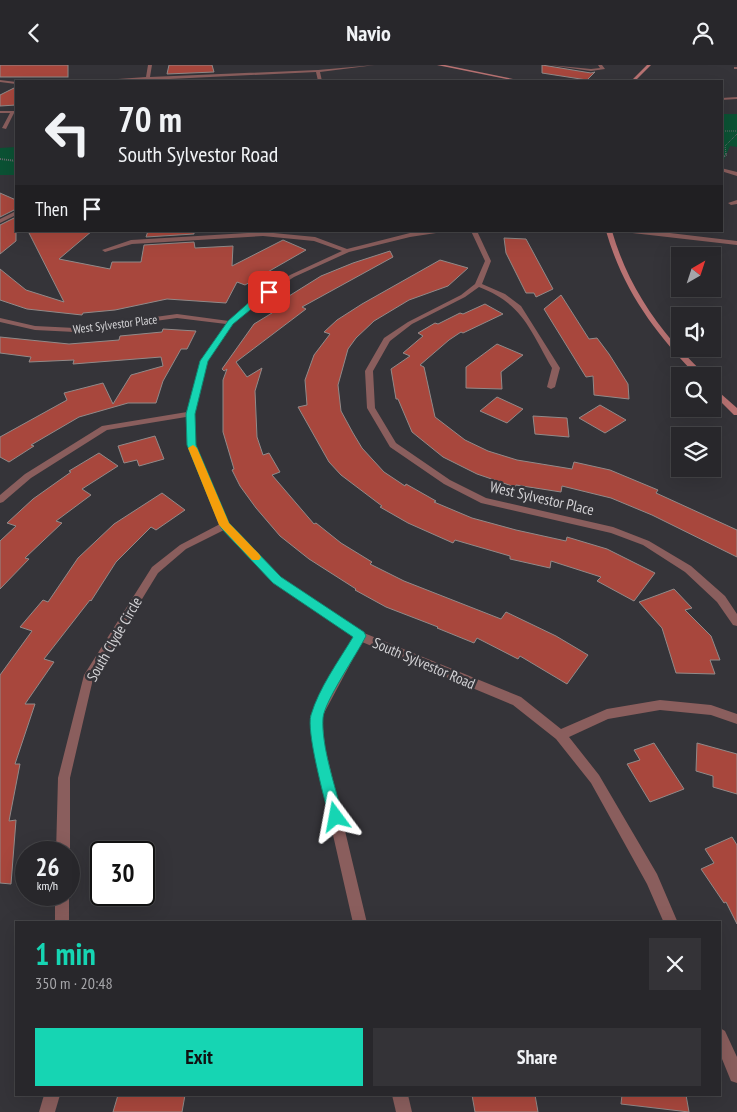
<!DOCTYPE html>
<html lang="en">
<head>
<meta charset="utf-8">
<style>
  :root { --surface:#28272b; --page:#343337; --text:#f1f3f6; --muted:#a5a5a9; --line:#444447; --accent:#16d5b3 }
  body { margin:0; font-family:"PT Sans Narrow",sans-serif; background:var(--page); color:var(--text); height:100vh; display:flex; flex-direction:column; font-size:19px; white-space:nowrap }
  * { box-sizing:border-box; margin:0 }
  p { font-size:16px; color:var(--muted) }
  .icon { flex:none; width:28px; height:28px; fill:none; stroke:currentColor; stroke-width:2; stroke-linecap:round; stroke-linejoin:round }
  .map { position:relative; flex:1; overflow:hidden }
  .side { position:absolute; left:15px; top:856px; width:706px; height:175px; display:flex; flex-direction:column; background:var(--surface); border-radius:0px; box-shadow:0 5px 20px #0002,0 0 0 1px var(--line) }
  .side>* { flex:none }
  .hud { position:absolute; left:15px; top:15px; width:708px; height:152px; border-radius:0px; box-shadow:0 5px 20px #0002,0 0 0 1px var(--line); background:#28272b; color:var(--text); overflow:hidden }
  .needle { width:32px; rotate:39deg }
  .fabs { position:absolute; left:671px; top:182px; display:grid; gap:10px }
  .fabs a { display:grid; place-items:center; width:50px; height:50px; border-radius:0px; background:var(--surface); box-shadow:0 5px 20px #0002,0 0 0 1px var(--line); font-size:25px }
  .speed { position:absolute; left:15px; top:776px; display:flex; gap:10px; font-size:25px; font-weight:700; text-align:center }
  .speed>* { display:grid; place-content:center; width:65px; height:65px; border-radius:50%; background:var(--surface); box-shadow:0 5px 20px #0002,0 0 0 1px var(--line); line-height:1 }
  .speed small { font-size:12px; font-weight:400 }
  .speed .limit { border:2px solid #111; border-radius:8px; background:#fff; color:#111 }
  .pin { position:absolute; display:grid; place-items:center; width:42px; height:42px; color:#fff; margin:-21px; border-radius:10px; box-shadow:0 2px 8px #0006 }
  .me { position:absolute; width:55px; margin:-28px; rotate:347deg; stroke-linejoin:round; filter:drop-shadow(0 0 4px #0008) }
  .turn { display:flex; align-items:center; gap:18px; height:105px; padding:0 20px; font-size:22px }
  .turn .icon { width:65px; height:65px; stroke-width:2.5 }
  .turn b { display:block; font-size:35px; line-height:42px }
  .then { display:flex; align-items:center; height:48px; padding:0 20px; background:#0003; gap:10px; font-size:19px }
  .round { display:grid; place-items:center; flex:none; width:52px; height:52px; border-radius:0px; background:var(--page) }
  .head { display:flex; align-items:center; justify-content:space-between; height:85px; padding:0 20px }
  h1 { font-size:30px; font-weight:800; line-height:38px; color:var(--accent) }
  .cta { display:flex; gap:10px; margin-top:auto; padding:10px 20px }
  .cta a { flex:1; height:58px; border-radius:0px; background:var(--accent); color:#111; font-size:20px; font-weight:800; line-height:58px; text-align:center }
  .cta a+a { background:var(--page); color:var(--text) }
  header { display:flex; justify-content:space-between; align-items:center; height:65px; padding:0 20px; background:var(--surface); font-size:22px; font-weight:800 }
  .map>svg:first-child { display:block }
  .green { fill:#0b5234 }
  .building { fill:#a8473d; stroke:#918a89 }
  .lines { fill:none; stroke-linecap:round; stroke-linejoin:round }
  .path-far1 { stroke:#6b6a6e; stroke-width:1; stroke-dasharray:1 1; stroke-linecap:butt }
  .path { stroke:#6b6a6e; stroke-width:2; stroke-dasharray:1 1; stroke-linecap:butt }
  .service { fill:#8a5e5d; fill-rule:evenodd }
  .minor { fill:#8a5e5d; fill-rule:evenodd }
  .tertiary { fill:#8a5e5d; fill-rule:evenodd }
  .secondary { fill:#b97373; fill-rule:evenodd }
  .route { fill:#16d5b3; stroke:#0e8a74 }
  .slow { fill:#f59e0b }
  .labels { text-anchor:middle; dominant-baseline:central; stroke-width:5; stroke-linejoin:round; paint-order:stroke }
  .far-street-label { font-size:12px; fill:#d3d2d5; stroke:#353439 }
  .street-label { font-size:15px; fill:#d3d2d5; stroke:#353439 }
</style>
</head>
<body>
<header><svg class="icon" aria-label="back" viewBox="0 0 24 24"><path d="M15 5l-7 7 7 7"/></svg>Navio<svg class="icon" aria-label="person" viewBox="0 0 24 24"><circle cx="12" cy="8" r="4"/><path d="M4 21q1-7 8-7t8 7"/></svg></header>
<div class="map">
<svg width="737" height="1047" viewBox="0 0 737 1047">
  <rect width="100%" height="100%" fill="#353439"/>
  <g class="green">
    <polygon points="721,49 737,49 737,82 730,81 723,97"/>
    <polygon points="16,82 16,110 0,110 0,83"/>
  </g>
  <g class="building">
    <rect x="0" y="0" width="68" height="12"/>
    <polygon points="169,0 212,0 214,7 167,9"/>
    <polygon points="542,0 591,8 595,7 587,15 542,8"/>
    <polygon points="16,22 16,40 0,41 0,30"/>
    <polygon points="0,128 16,135 16,144 0,152"/>
    <polygon points="16,152 16,176 0,189 0,160"/>
    <polygon points="28,166 92,166 59,194 110,204 112,197 141,197 144,180 194,177 195,183 233,181 232,201 283,175 306,185 245,220 237,217 226,238 167,234 115,245 83,248 82,250 27,244 0,235 0,204 26,225 64,237"/>
    <polygon points="148,166 194,166 194,169 146,172"/>
    <polygon points="504,173 526,174 553,224 536,232 534,228 526,228 506,188"/>
    <polygon points="390,186 393,192 302,242 306,244 236,297 247,312 262,303 255,326 257,372 263,390 269,388 280,407 272,410 314,459 316,458 341,478 372,497 370,499 404,516 501,554 506,547 556,571 588,590 567,619 520,591 518,594 477,573 474,578 437,563 438,562 386,542 355,525 356,524 309,494 280,471 256,443 240,421 232,405 234,404 223,367 223,315 227,304 224,306 222,304 254,259 272,248 267,247 289,231 321,211 353,198"/>
    <polygon points="440,195 468,203 448,221 409,235 374,256 356,273 348,284 338,320 341,346 353,368 362,383 384,407 405,421 406,419 436,436 434,437 472,453 516,465 566,476 567,472 607,484 655,508 634,536 597,516 601,512 551,496 550,503 510,494 510,491 455,475 453,478 408,458 380,442 382,441 341,410 329,397 298,342 307,340 305,315 314,290 330,269 324,267 337,255 362,239"/>
    <polygon points="561,230 589,274 597,273 609,289 628,319 629,334 594,330 593,311 586,312 544,244"/>
    <polygon points="485,239 503,249 463,268 461,267 449,275 420,300 424,302 435,352 465,375 488,386 517,395 572,404 574,397 610,405 658,425 656,428 737,465 737,492 652,450 611,433 562,421 561,427 516,420 515,422 477,409 443,392 412,367 398,334 396,334 391,304 410,291 403,288 423,271 418,268 435,258 438,259 460,248 463,249"/>
    <polygon points="163,264 196,266 187,284 181,284 163,316 156,338 128,338 79,352 31,380 34,381 9,397 0,392 0,372 67,335 64,328 103,318 113,339 131,310 163,301 161,292 73,299 74,295 29,297 31,292 0,288 0,272 69,279 119,275 120,271 162,267"/>
    <polygon points="497,279 523,290 501,307 502,324 466,323 466,302"/>
    <polygon points="497,332 523,344 507,358 480,346"/>
    <polygon points="600,340 626,355 605,368 579,353"/>
    <polygon points="533,351 567,353 569,372 535,369"/>
    <polygon points="155,371 164,394 139,401 137,395 124,398 118,381"/>
    <polygon points="99,388 118,401 82,424 91,430 56,456 62,458 25,493 29,494 0,524 0,476 16,461 7,458 33,434 71,407 69,406"/>
    <polygon points="162,428 185,445 156,465 151,462 116,497 91,536 90,535 44,594 54,597 25,639 35,639 15,699 20,699 9,756 16,755 11,819 0,818 0,610 32,566 20,562 43,535 48,537 78,493 114,459"/>
    <polygon points="674,524 692,543 685,545 711,571 720,595 710,595 715,609 676,608 662,563 639,537"/>
    <polygon points="654,678 684,724 650,737 627,699 640,695 634,685"/>
    <polygon points="697,678 737,689 737,729 713,722 713,711 696,706"/>
    <polygon points="732,772 737,780 737,859 726,837 724,838 701,804 714,798 705,784"/>
    <polygon points="118,1030 185,1030 182,1047 113,1047"/>
    <polygon points="472,1030 535,1030 538,1047 475,1047"/>
    <polygon points="622,1030 686,1030 689,1047 621,1039"/>
  </g>
  <g class="lines">
    <g class="path-far1">
      <polyline points="721,66 737,66"/>
      <polyline points="726,89 725,81 737,69"/>
    </g>
    <g class="path">
      <polyline points="0,94 16,96"/>
      <polyline points="721,94 726,90 726,88"/>
    </g>
    <polygon class="service" points="549,0 591,4 600,3 598,0 602,0 605,4 591,6"/>
    <g class="minor">
      <polygon points="148,0 152,0 150,12 318,5 375,0 320,7 322,16 318,16 316,7 149,15 149,16 145,16 145,15 90,16 146,12"/>
      <rect x="734" y="2" width="3" height="2"/>
      <polygon points="0,15 16,17 16,19 0,17"/>
      <polygon points="737,32 737,34 721,35 721,33"/>
      <polygon points="0,46 16,46 16,48 14,48 6,64 2,63 10,48 0,48"/>
      <polygon points="721,103 737,107 737,111 721,106"/>
      <polygon points="737,135 737,139 731,140 728,138"/>
      <polygon points="16,146 16,150 0,158 0,154"/>
      <polygon points="428,166 449,166 410,172 349,187 294,212 259,235 233,259 208,296 194,349 195,380 229,458 281,512 364,568 521,632 561,664 607,644 660,635 711,640 737,649 737,659 711,650 660,645 608,654 569,672 599,710 657,809 678,858 664,858 647,819 591,718 556,674 513,640 362,577 322,652 325,682 367,858 353,858 313,682 310,652 323,626 354,572 273,518 224,465 186,484 158,508 93,614 70,713 70,788 69,790 69,788 56,788 58,713 84,610 152,502 180,480 220,459 187,380 186,352 107,365 31,413 3,437 0,438 0,430 25,409 102,361 187,347 200,296 226,259 177,253 75,267 35,265 0,257 0,253 35,261 75,263 177,249 229,256 255,233 290,210 342,186 314,176 263,171 132,179 105,187 102,185 131,175 263,167 315,172 347,184 410,168"/>
      <path d="M471,166h6l14,30 -9,23 23,10 16,12 39,62 -5,19 -4,2 -4,-2 5,-19c-22,-38 -29,-64 -73,-81l-14,10 -53,27 -22,17 -17,30 2,37 21,35 54,37 36,18 127,29 36,14 42,25 34,30 12,18v12l-4,-1 -16,-23 -32,-30 -42,-27 -32,-12 -130,-30 -37,-19 -54,-37 -23,-39 -2,-37 19,-33 24,-16 53,-27 14,-11 10,-23z"/>
      <rect x="55" y="830" width="14" height="28"/>
      <polygon points="720,963 725,966 737,992 737,1018 731,1016 720,989"/>
      <polygon points="44,1030 60,1030 55,1047 39,1047"/>
      <polygon points="392,1030 408,1030 412,1047 396,1047"/>
    </g>
    <polygon class="tertiary" points="615,166 653,166 737,176 737,180"/>
    <g class="secondary">
      <polygon points="437,0 445,0 523,16 516,16"/>
      <polygon points="647,0 651,0 635,16 631,16"/>
      <path d="M606,166h6c12,42 33,78 61,111 10,12 23,22 32,34h-8c-42,-43 -74,-86 -91,-145z"/>
      <polygon points="712,321 737,343 737,350 734,350 712,328"/>
    </g>
  </g>
  <path class="route" d="M266,225l6,2 -39,32 -25,37 -13,53 1,31 33,78 52,54 83,55 2,4c-9,18 -42,66 -43,82 -2,28 13,71 20,99l-2,5 -5,2 -5,-2 -2,-5c-5,-20 -23,-86 -18,-102 8,-27 27,-53 42,-78l-80,-54 -52,-55 -34,-83 -1,-31 14,-53 28,-40 26,-23z"/>
  <polygon class="slow" points="193,380 197,383 229,458 259,489 261,492 259,495 252,495 219,460 188,383"/>
  <g class="labels">
    <g class="far-street-label">
      <text transform="translate(115 259) rotate(-7)">West Sylvestor Place</text>
    </g>
    <g class="street-label">
      <text transform="translate(542 433) rotate(13)">West Sylvestor Place</text>
      <text transform="translate(114 574) rotate(-60)">South Clyde Circle</text>
      <text transform="translate(424 598) rotate(23)">South Sylvestor Road</text>
    </g>
  </g>
</svg>
<div class="fabs">
<a><svg class="needle" viewBox="-14 -14 28 28"><path d="M0-13l5 13h-10z" fill="#e53935"/><path d="M0 13l5-13h-10z" fill="#a5a5a9"/></svg></a>
<a><svg class="icon" aria-label="sound" viewBox="0 0 24 24"><path d="M4 9h4l5-4v14l-5-4H4zM17 9q2 3 0 6"/></svg></a>
<a><svg class="icon" aria-label="search" viewBox="0 0 24 24"><circle cx="10" cy="10" r="6"/><path d="M15 15l6 6"/></svg></a>
<a><svg class="icon" aria-label="layers" viewBox="0 0 24 24"><path d="M12 4l9 5-9 5-9-5zM3 14l9 5 9-5"/></svg></a>
</div>
<div class="speed"><div>26<small>km/h</small></div><div class="limit">30</div></div>
<div class="pin" style="left:269px;top:227px;background:#d93025"><svg class="icon" aria-label="arrive" viewBox="0 0 24 24"><path d="M6 21V4h12l-3 4 3 4H6"/></svg></div>
<svg class="me" style="left:336px;top:752px" viewBox="-20 -20 40 40"><path d="M0-17L14 15 0 8-14 15z" fill="#16d5b3" stroke="#fff" stroke-width="4"/></svg>
<div class="hud">
<div class="turn"><svg class="icon" aria-label="left" viewBox="0 0 24 24"><path d="M17 20v-9H6M10 6l-5 5 5 5"/></svg><div><b>70 m</b>South Sylvestor Road</div></div>
<div class="then">Then<svg class="icon" aria-label="arrive" viewBox="0 0 24 24"><path d="M6 21V4h12l-3 4 3 4H6"/></svg></div>
</div>
<section class="side">
<div class="head"><div><h1>1 min</h1><p>350 m · 20:48</p></div><a class="round"><svg class="icon" aria-label="close" viewBox="0 0 24 24"><path d="M6 6l12 12M18 6L6 18"/></svg></a></div>
<div class="cta"><a>Exit</a><a>Share</a></div>
</section>
</div>
</body>
</html>
